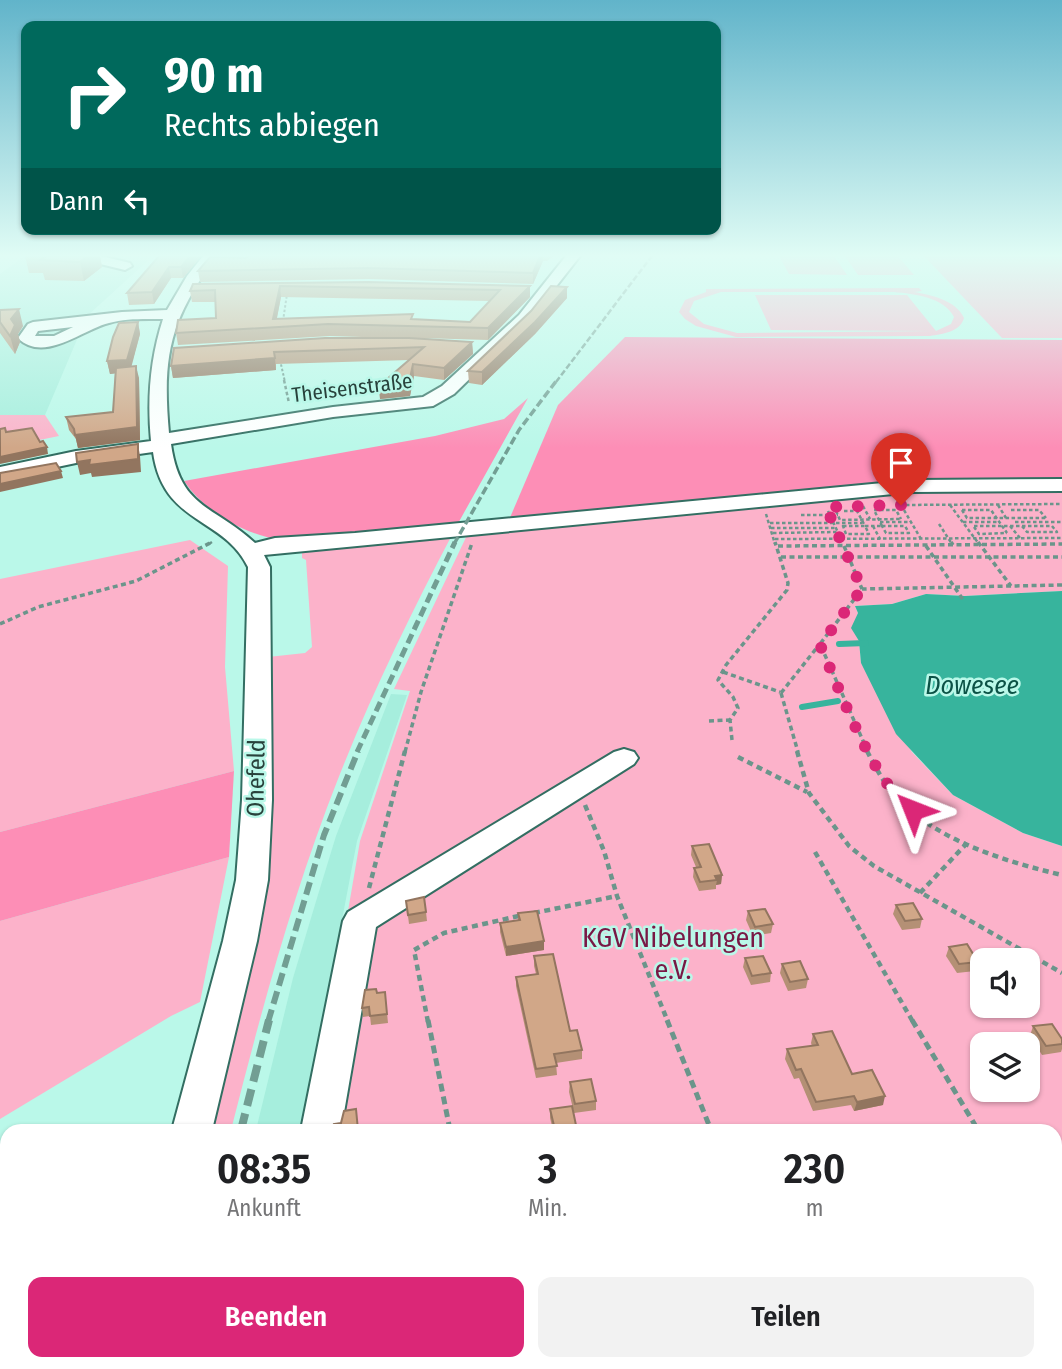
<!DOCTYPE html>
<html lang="de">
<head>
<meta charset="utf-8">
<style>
  :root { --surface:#fff; --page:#f2f2f2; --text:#202124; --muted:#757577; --accent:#db2777 }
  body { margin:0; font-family:"Fira Sans Condensed",sans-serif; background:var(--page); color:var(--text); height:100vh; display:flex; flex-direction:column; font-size:26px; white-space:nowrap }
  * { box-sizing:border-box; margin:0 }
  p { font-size:23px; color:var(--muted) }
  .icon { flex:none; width:38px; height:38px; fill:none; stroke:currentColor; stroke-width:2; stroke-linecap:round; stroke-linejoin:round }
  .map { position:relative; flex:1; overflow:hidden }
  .drawer { position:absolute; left:0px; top:1124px; width:1062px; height:247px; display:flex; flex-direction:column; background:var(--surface); border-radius:21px 21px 0 0; box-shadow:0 2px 5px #0004 }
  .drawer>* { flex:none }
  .top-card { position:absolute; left:21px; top:21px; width:700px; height:214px; border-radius:14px; box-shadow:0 2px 5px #0004; background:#00695c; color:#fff; overflow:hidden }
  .tools { position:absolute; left:970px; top:948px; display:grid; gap:14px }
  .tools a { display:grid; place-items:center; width:70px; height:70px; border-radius:14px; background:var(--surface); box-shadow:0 2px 5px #0004; font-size:35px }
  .pin { position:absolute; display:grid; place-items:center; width:60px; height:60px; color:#fff; margin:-72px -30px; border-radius:50% 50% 50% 0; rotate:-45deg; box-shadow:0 0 7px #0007 }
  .pin .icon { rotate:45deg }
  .me { position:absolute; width:77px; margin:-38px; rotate:315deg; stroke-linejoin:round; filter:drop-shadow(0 0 5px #0008) }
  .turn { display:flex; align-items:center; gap:24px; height:147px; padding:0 28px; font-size:32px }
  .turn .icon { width:91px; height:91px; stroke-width:2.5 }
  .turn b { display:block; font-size:49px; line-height:60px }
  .then { display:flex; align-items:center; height:66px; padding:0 28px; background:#0003; gap:14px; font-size:26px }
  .eta { display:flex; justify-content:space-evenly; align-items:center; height:119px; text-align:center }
  .eta b { font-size:42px; font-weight:600; line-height:49px }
  .cta { display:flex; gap:14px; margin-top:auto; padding:14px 28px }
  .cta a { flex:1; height:80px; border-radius:14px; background:var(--accent); color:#fff; font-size:28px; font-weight:600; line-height:80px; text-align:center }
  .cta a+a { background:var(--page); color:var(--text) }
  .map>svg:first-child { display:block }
  .built { fill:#a6eedd }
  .green { fill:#fcb2ca; fill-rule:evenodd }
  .forest { fill:#fd8eb6 }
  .water { fill:#37b49d }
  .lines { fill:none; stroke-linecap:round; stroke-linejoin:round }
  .stream { stroke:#37b49d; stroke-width:6 }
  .minor-casing { stroke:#336e62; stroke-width:4 }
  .path-far4 { stroke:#6b958b; stroke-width:2; stroke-dasharray:2.5 2; stroke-linecap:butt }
  .path-far3 { stroke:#6b958b; stroke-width:2.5; stroke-dasharray:3.5 2.5; stroke-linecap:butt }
  .path-far2 { stroke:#6b958b; stroke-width:3.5; stroke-dasharray:5 3.5; stroke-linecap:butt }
  .path-far1 { stroke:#6b958b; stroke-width:4.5; stroke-dasharray:6 4.5; stroke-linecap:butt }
  .path { stroke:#6b958b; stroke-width:5; stroke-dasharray:8 5; stroke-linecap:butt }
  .minor { fill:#fff; fill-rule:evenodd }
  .rail-far4 { stroke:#729e93; stroke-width:2.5; stroke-dasharray:6 2.5; stroke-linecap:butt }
  .rail-far3 { stroke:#729e93; stroke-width:3.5; stroke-dasharray:8 3.5; stroke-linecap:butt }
  .rail-far2 { stroke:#729e93; stroke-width:5; stroke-dasharray:10 5; stroke-linecap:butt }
  .rail-far1 { stroke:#729e93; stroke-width:6; stroke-dasharray:13 6; stroke-linecap:butt }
  .rail { stroke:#729e93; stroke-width:8; stroke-dasharray:17 8; stroke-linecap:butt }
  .wall { fill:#b49075; fill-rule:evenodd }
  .shaded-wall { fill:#92755f }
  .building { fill:#d1a788; stroke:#92755f; stroke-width:2; fill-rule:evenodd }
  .route { stroke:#db2777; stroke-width:12; stroke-dasharray:0 21.6 }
  .labels { text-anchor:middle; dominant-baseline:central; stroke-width:5; stroke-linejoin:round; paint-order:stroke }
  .far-street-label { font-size:21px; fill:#28413b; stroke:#baf8e9 }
  .street-label { font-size:24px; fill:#28413b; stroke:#baf8e9 }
  .water-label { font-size:26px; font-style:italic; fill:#0b5246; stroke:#baf8e9 }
  .near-park-label { font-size:28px; fill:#791845; stroke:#baf8e9 }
</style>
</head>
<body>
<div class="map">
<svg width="1062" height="1369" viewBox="0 0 1062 1369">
  <rect width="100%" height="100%" fill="#baf8e9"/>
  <g class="built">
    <polygon points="25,256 153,256 87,316 45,415 0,415 0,274"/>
    <polygon points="391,694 407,695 357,841 302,1130 256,1130 293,978 317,898 336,836"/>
  </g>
  <g class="green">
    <polygon points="779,256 834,256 847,275 789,274"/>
    <polygon points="845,256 898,256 914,275 858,275"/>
    <polygon points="924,256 1062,256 1062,338 1002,338"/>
    <path d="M919,288l3,3 -8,1c17,3 42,8 50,26 -4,14 -21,16 -34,18l-194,1 -40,-11 -11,-7 -6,-7 6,-12 21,-8v-3zM721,292h173c20,2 50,5 60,25l-3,7 -15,7 -29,-36h-152l16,35 163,1 -197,2 -33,-9 -15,-12 5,-11z"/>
    <polygon points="0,415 45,415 59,436 0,448"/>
    <path d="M917,490h145v101l-97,5 -39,-2 -34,10 -37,2 3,7 -6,15 7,13 2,22 51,89 41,43 70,38 39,13v523h-773v-6h766v-233h-724l37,-203 -20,-16 12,-70 50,-150 -16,-2 75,-158zM982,961h45v45h-45zM982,1045h45v45h-45z"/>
    <path d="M453,533c-42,80 -82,162 -115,246 -45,114 -77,233 -107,351h-22l28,-117 31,-356 37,-4 7,-6 -6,-87 -4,-2v-9z"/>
    <polygon points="190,540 228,566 225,667 234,771 0,832 0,579"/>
    <polygon points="229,857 200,1002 171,1016 0,1119 0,921"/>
  </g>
  <g class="forest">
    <polygon points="625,337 1062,340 1062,481 509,520 558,405"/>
    <path d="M528,398l-72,129 -178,13c-37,-8 -72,-27 -94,-59l251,-45 69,-17z"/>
    <polygon points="234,771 229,857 0,921 0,832"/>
  </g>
  <polygon class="water" points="1062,591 1062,846 1023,833 953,795 896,734 861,663 859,641 851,628 858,613 855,606 892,604 926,594 965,596"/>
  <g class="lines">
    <g class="stream">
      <polyline points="839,644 866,643"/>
      <polyline points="802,707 838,701"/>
    </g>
    <defs>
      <g id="minor">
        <polygon points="88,256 101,256 130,263 132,266 125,270 88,261"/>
        <path d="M203,256h14c-47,63 -55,99 -48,177l164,-26 90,-10 19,-11 77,-71 47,-59h14l-51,65 -75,73 -21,12 -100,11 -162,27c9,65 43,61 84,99l20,-5 80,-5 559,-53 148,-1v12l-148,1 -650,63 6,12 2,233 -4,80 -11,61 -45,189h-40l51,-189 13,-61 6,-80 6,-233c-25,-51 -85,-42 -95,-115l-77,11 -76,16v-12l76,-16 75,-10c-4,-42 -1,-82 12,-122 -18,0 -37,-1 -54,4 -26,6 -65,41 -91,15l10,-14 5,-2 89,-10 45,-2 20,-34zM73,327l-19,9h-19l3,-5z"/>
        <polygon points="624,749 634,752 638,758 634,764 376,927 341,1130 301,1130 343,921 348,912 614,752"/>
        <polygon points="114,1363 161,1363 160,1369 112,1369"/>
        <polygon points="254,1363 301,1363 301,1369 253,1369"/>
      </g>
    </defs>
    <use href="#minor" class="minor-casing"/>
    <g class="path-far4">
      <polyline points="283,321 287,294"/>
      <polyline points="280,360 285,382"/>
    </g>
    <g class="path-far3">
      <polyline points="284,380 289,403"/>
      <polyline points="900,505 1062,504"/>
      <polyline points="901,505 921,539"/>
      <polyline points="950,505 979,544"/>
      <polyline points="998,505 1006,518"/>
      <polyline points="863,506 870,519"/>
      <polyline points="962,510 967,518 1046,518"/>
      <polyline points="962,510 991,510 1007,533"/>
      <polyline points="1011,510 1039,510 1046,518"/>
      <polyline points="828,511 841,539"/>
      <polyline points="836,511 840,520 901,519"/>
      <polyline points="844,511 857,511 865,526"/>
      <polyline points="766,514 775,544"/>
      <polyline points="801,515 838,515"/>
      <polyline points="880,522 911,522"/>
      <polyline points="963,522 999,522"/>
      <polyline points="1015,522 1062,522"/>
      <polyline points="770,523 862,523"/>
      <polyline points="939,524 952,544"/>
      <polygon points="843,526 865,526 869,534 846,534"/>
      <polyline points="865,526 882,526"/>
      <polyline points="873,526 880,539"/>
      <polygon points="882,526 905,526 909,533 886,533"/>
      <polyline points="882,526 874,510 896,510 901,519"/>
      <polyline points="974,526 1022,526"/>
      <polyline points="1010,526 1020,538"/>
      <polygon points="1022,526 1052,526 1057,532 1027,532"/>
      <polyline points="974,527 979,534 1007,533"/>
      <polyline points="771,528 835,528"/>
      <polyline points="773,533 837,532"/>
      <polyline points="775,539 1062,538"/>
      <polyline points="209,544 212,542"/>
    </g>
    <g class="path-far2">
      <polyline points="951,542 953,545"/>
      <polyline points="978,542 1011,586"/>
      <polyline points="778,546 1062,544"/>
      <polyline points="844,546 862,589"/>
      <polyline points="926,546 964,601"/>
      <polyline points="781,557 1062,557"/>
      <polyline points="0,624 38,607 136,581 212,542"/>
      <polyline points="723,672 780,692"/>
      <polyline points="781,693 798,752"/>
      <polyline points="781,693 819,645"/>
      <polyline points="709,721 730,720"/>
      <polyline points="732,740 730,720 738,708 733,697 718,680 726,665 787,590 788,583 775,542"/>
      <polyline points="405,752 421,692 472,543"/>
      <polyline points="868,752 820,644 862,589 1062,585"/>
    </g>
    <g class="path-far1">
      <polyline points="797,751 809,793 849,846 874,866 1062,973"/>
      <path d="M867,751c9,17 18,35 33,50 41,41 107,61 162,74"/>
      <polyline points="738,757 807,792"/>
      <polyline points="585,805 604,851 617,896 668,1022"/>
      <polyline points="815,852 913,1022"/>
      <polyline points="369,888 405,751"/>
      <polyline points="920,893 967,843"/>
      <polyline points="534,913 617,896"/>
      <polyline points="428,1022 414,950 444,933 523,915"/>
    </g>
    <g class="path">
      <polyline points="428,1020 450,1130"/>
      <polyline points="667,1020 711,1130"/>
      <polyline points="912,1020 978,1130"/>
      <polyline points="1055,1256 1062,1267"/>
      <polyline points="495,1363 497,1369"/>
      <polyline points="810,1363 813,1369"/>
    </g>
    <use href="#minor" class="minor"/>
    <polyline class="rail-far4" points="556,382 652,256"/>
    <polyline class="rail-far3" points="454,544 519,430 557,380"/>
    <polyline class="rail-far2" points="357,752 455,542"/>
    <polyline class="rail-far1" points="268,1022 324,835 358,751"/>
    <g class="rail">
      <polyline points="241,1130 269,1020"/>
      <polyline points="188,1369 189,1363"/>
    </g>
  </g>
  <g class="wall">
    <polygon points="25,256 100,256 102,267 84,281 45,280 43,273 29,273"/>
    <polygon points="159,256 201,256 183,278 171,278 154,304 129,305 127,293"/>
    <polygon points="249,256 553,256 547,261 543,261 533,284 369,279 200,282 198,271"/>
    <path d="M193,284l337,2v11l-42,43 -68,-2 52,4 1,12 -29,26 -30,-4 -4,20 -30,3 -1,-13 30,-26 -133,4v6l-103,8 -2,-12 3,-18 220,-10 -64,-2 -152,9 -2,-12 40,-15 -1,-16h-23l-2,-11zM281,297l209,4 -20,21 -57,-3 -136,-1z"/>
    <polygon points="567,287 567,298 535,334 482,385 469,383 468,371"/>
    <polygon points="0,310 23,326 18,334 20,342 15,354 0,333"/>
    <polygon points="138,322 140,334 131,366 139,378 140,440 78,448 76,439 69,430 66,417 113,412 115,373 110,374 107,361"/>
    <polygon points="692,846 722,875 721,884 716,885 716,889 699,891 693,877 694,868 696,867 691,855"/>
    <polygon points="406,901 426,912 427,921 409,924"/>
    <polygon points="896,905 922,919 920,928 902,930 893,914"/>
    <polygon points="748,911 773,924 771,933 753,936 746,920"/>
    <polygon points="518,913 544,950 506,956 500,932 500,923 518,920"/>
    <polygon points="949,947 978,962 975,971 957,973 946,956"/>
    <polygon points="534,956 570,1031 582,1050 582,1059 556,1063 557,1075 536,1078 516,986 516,977 536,974 534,966"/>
    <polygon points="745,958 771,973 770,982 751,985 743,967"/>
    <polygon points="782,964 808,979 806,988 788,991 780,973"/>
    <polygon points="385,992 388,1023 371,1025 370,1016 363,1017 362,1008 377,993"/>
    <polygon points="1033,1026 1062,1039 1062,1049 1061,1052 1042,1055 1030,1036"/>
    <polygon points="813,1034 852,1074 883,1105 854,1111 851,1105 813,1111 799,1078 794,1079 785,1059 787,1049 812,1046 811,1043"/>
    <polygon points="570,1082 596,1101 596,1110 574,1113 569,1092"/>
    <polygon points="550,1109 577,1130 553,1130 550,1118"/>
  </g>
  <g class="shaded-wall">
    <polygon points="87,256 100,256 102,267 84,281 80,262"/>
    <polygon points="190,256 201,256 183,278 181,267"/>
    <polygon points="540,256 543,256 543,261 533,284 533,273"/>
    <polygon points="169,267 171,278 154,304 152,292"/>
    <polygon points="280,286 281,297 275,327 273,319"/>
    <polygon points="530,286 530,297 488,340 488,328"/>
    <polygon points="567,287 567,298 535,334 482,385 482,372"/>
    <polygon points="19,309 23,326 18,334 20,342 15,354 10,336 11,319"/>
    <polygon points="138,322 140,334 130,372 110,374 107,361"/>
    <polygon points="472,342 473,354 444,380 444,368"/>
    <polygon points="275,358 276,370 173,378 171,366"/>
    <polygon points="413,364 414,376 410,396 380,399 379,386"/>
    <polygon points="136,366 139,378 140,440 78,448 75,435 137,427"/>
    <polygon points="138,444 140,456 141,472 92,477 91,473 80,475 77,462 90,460"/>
    <polygon points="47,447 48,454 0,464 0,457"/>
    <polygon points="61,471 63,478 0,492 0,484"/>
    <polygon points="722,875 721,884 716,885 717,880 715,876"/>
    <polygon points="544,941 544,950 506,956 506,947"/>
    <polygon points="885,1096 883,1105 854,1111 857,1102"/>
    <polygon points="594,1363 620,1363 594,1369"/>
    <polygon points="904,1363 923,1363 902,1368"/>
  </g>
  <g class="building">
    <polygon points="47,256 87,256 80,262 40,260"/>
    <polygon points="159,256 190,256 181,267 169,267 152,292 127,293"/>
    <polygon points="249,256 540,256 533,273 368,268 198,271 210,257 246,258"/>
    <path d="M368,282l162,4 -42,42 -160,-4 -152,9 2,-13 38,-2 -1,-28 -25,1 3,-7zM280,286l220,4 -30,32 -59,-3 2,-5 -140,5z"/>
    <polygon points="551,286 567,287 535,322 482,372 468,371 531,311"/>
    <polygon points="19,309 11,319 15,325 10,336 0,322 0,310"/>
    <polygon points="138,322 127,360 107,361 113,337 119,323"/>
    <polygon points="325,338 409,338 472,342 444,368 413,364 409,383 386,386 379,386 424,347 274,352 275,358 171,366 174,348"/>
    <polygon points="136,366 137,427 75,435 74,429 66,417 113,412 116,368"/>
    <polygon points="5,428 6,432 32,428 40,442 43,441 47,447 0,457 0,429"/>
    <polygon points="138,444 138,459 89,465 90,460 77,462 76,453"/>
    <polygon points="56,463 61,471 0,484 0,473"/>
    <polygon points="709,844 722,875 715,876 717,880 700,882 694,868 701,867 692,846"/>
    <polygon points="424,897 426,912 408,915 406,901"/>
    <polygon points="913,903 922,919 905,921 896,905"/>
    <polygon points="765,909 773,924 755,927 748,911"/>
    <polygon points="537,911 544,941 506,947 500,923 520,920 518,913"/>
    <polygon points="967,944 978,962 959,964 949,947"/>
    <polygon points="553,954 570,1031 577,1030 582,1050 554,1054 557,1066 536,1069 516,977 538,974 534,956"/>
    <polygon points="763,956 771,973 752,976 745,958"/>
    <polygon points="800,961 808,979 790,982 782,964"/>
    <polygon points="376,989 377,993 385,992 387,1014 370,1016 369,1007 362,1008 365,990"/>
    <polygon points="1052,1024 1062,1039 1062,1044 1046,1046 1033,1026"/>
    <polygon points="832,1031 852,1074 872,1070 885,1096 857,1102 854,1096 816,1102 801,1069 796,1070 787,1049 818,1045 813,1034"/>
    <polygon points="591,1079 596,1101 575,1104 570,1082"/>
    <polygon points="572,1106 577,1130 555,1130 550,1109"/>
    <polygon points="356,1109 358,1130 335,1130 334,1124 341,1123 344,1111"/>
    <polygon points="870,1126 872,1130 851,1130"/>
    <rect x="295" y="1363" width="26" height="6"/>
  </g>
  <linearGradient id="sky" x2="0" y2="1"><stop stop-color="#61b4ca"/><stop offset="0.57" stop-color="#e0fcf5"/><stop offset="1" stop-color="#e0fcf5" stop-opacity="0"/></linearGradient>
  <rect width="1062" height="448" fill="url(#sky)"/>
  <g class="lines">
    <path class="route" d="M901,505l-75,2 36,82 -42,56c21,46 52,138 93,165"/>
  </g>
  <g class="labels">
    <g class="far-street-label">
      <text transform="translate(352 388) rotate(-7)">Theisenstraße</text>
    </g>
    <g class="street-label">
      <text transform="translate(256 778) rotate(-89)">Ohefeld</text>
    </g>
    <g class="water-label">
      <text x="972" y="685">Dowesee</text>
    </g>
    <g class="near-park-label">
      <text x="673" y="937">KGV Nibelungen<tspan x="673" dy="32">e.V.</tspan></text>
    </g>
  </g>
</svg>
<div class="tools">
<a><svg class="icon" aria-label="sound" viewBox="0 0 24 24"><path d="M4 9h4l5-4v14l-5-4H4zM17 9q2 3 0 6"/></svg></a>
<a><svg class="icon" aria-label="layers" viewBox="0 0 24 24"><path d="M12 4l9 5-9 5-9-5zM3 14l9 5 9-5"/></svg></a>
</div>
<div class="pin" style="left:901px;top:505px;background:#d93025"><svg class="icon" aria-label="arrive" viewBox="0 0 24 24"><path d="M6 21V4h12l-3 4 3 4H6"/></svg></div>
<svg class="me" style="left:913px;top:810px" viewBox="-20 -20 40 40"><path d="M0-17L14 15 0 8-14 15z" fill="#db2777" stroke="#fff" stroke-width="4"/></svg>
<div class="top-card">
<div class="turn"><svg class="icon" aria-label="right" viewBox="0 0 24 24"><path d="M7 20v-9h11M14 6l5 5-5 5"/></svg><div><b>90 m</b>Rechts abbiegen</div></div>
<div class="then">Dann<svg class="icon" aria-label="left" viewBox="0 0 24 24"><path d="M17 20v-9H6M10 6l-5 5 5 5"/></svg></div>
</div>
<section class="drawer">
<div class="eta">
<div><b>08:35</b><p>Ankunft</p></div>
<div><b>3</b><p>Min.</p></div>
<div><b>230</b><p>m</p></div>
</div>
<div class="cta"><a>Beenden</a><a>Teilen</a></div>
</section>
</div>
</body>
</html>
